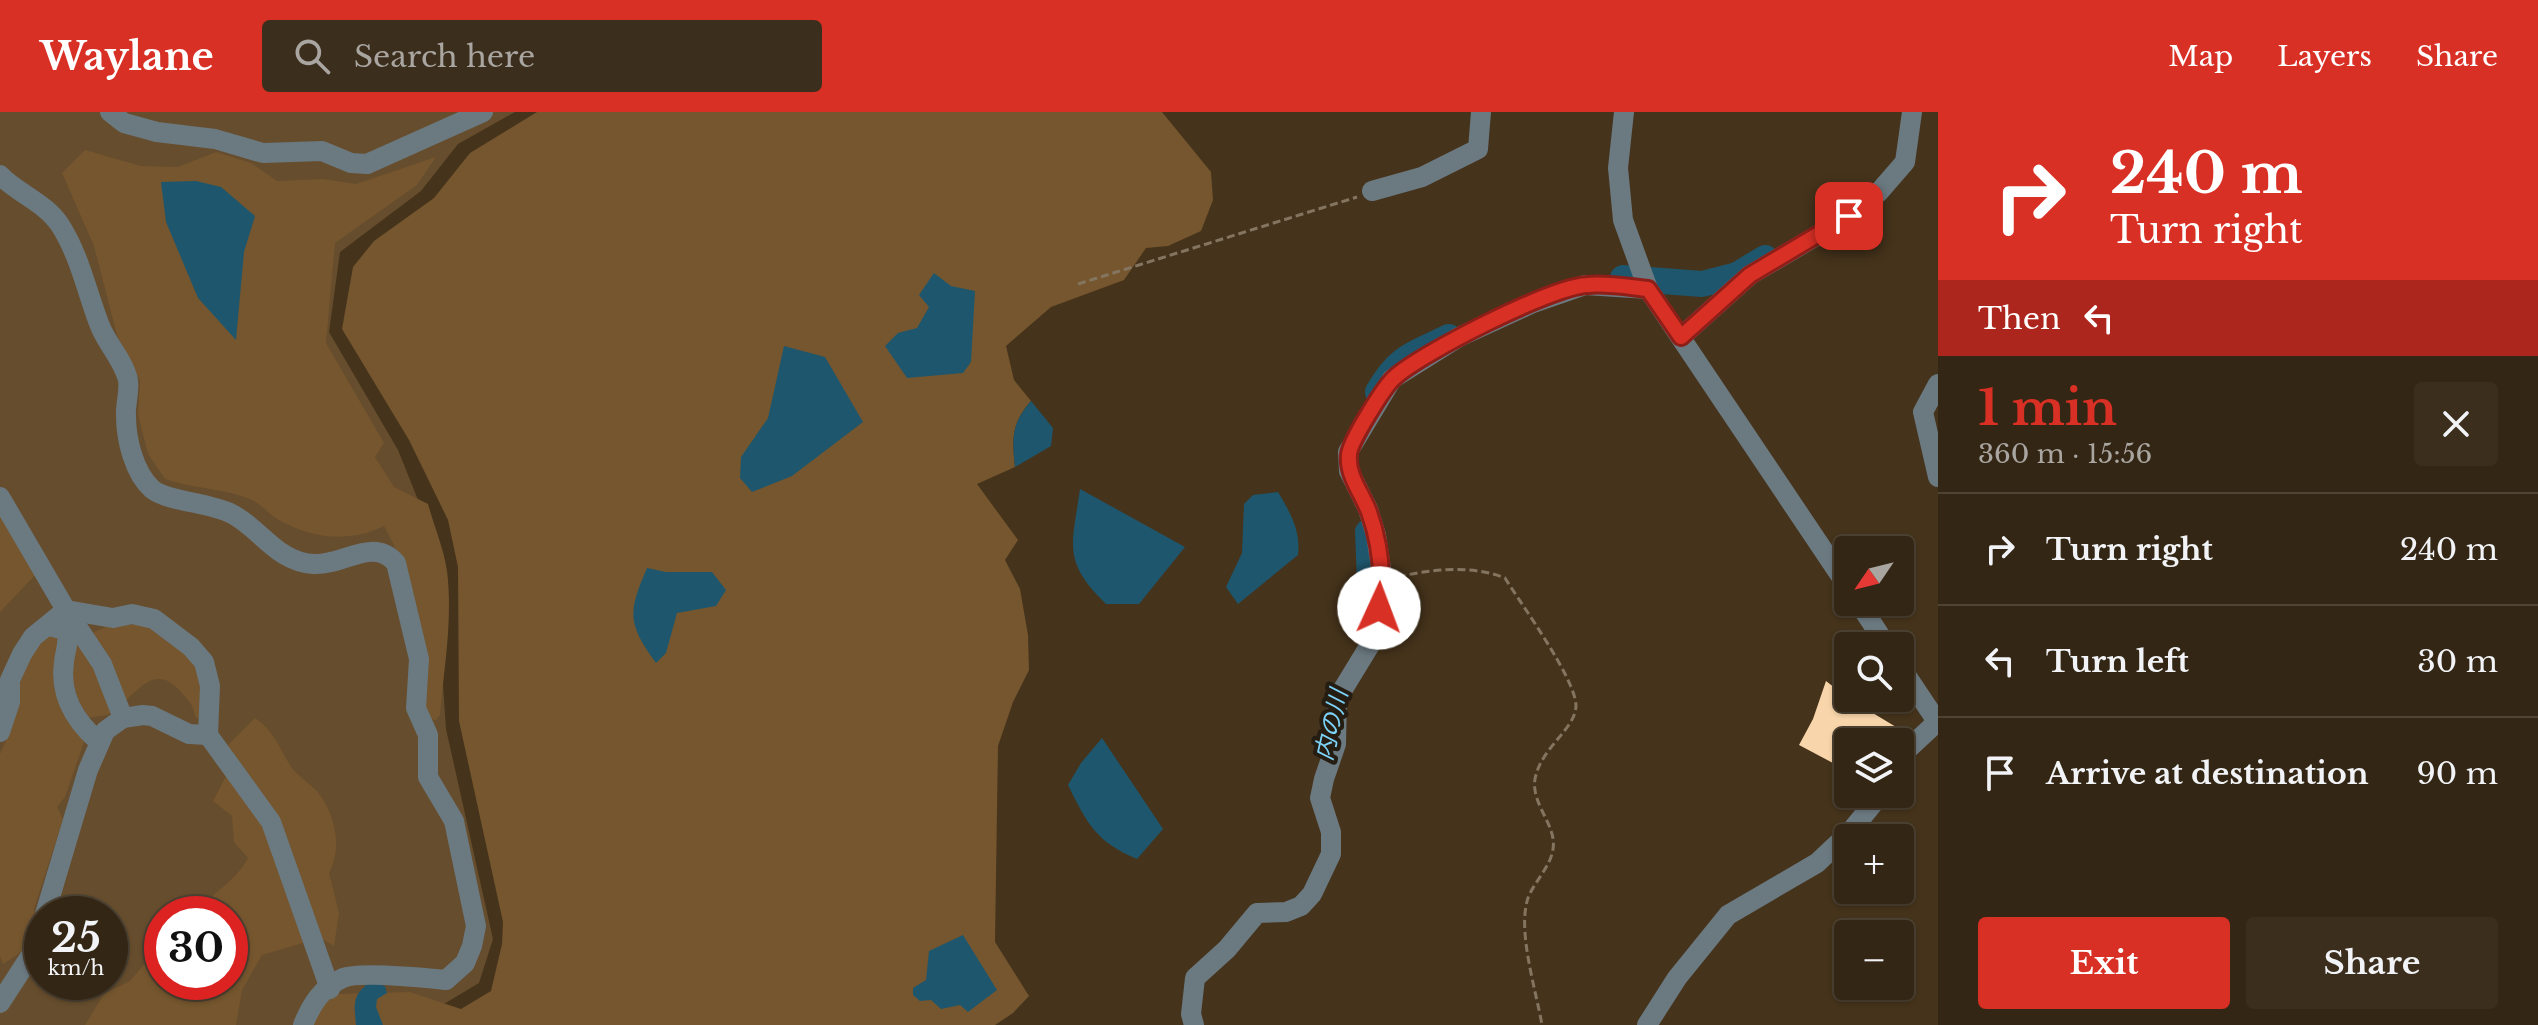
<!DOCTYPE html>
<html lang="en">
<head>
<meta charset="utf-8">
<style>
  :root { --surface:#342614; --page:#3c2e1d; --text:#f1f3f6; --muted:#a9a5a0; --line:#4e4334; --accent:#d93025 }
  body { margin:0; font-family:"Libre Baskerville","Noto Sans JP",serif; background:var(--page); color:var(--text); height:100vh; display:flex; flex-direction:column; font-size:30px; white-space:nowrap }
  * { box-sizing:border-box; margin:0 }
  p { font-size:26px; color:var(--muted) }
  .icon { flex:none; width:44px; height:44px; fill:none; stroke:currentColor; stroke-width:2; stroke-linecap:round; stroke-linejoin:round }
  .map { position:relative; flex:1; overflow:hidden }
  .details { display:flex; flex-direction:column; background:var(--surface); width:600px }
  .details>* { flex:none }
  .hud { background:#d93025; color:#fff; overflow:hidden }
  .needle { width:52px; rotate:235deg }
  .controls { position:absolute; left:1834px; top:424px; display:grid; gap:16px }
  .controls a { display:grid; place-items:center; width:80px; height:80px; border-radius:8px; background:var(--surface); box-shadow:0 2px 6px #0004,0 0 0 2px var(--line); font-size:40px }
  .speed { position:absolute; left:24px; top:784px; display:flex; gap:16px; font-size:40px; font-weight:700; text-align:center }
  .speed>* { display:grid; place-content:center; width:104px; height:104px; border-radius:50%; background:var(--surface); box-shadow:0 2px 6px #0004,0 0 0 2px var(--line); line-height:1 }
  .speed small { font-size:20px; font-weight:400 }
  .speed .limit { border:12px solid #d22; background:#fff; color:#111 }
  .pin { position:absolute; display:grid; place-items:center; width:68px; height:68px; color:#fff; margin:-34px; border-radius:16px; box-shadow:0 4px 12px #0006 }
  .me { position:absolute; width:88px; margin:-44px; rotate:2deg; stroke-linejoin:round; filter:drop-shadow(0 0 6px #0008) }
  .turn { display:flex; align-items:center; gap:28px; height:168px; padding:0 40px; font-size:36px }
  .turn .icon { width:104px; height:104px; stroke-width:2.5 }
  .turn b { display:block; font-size:56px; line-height:68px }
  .then { display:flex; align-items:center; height:76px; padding:0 40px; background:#0003; gap:16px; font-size:30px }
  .round { display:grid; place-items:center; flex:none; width:84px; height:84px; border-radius:8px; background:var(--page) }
  .head { display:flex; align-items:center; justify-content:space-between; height:136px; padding:0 40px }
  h1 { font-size:48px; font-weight:700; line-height:60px; color:var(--accent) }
  .primary-button { display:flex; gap:16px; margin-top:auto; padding:16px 40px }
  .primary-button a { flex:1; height:92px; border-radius:8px; background:var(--accent); color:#fff; font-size:32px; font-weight:700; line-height:92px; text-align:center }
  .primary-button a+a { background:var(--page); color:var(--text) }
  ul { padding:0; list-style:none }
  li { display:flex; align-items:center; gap:24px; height:112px; padding:0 40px; border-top:2px solid var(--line) }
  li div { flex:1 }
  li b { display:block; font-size:30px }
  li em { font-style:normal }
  header { display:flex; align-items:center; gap:48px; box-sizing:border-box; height:112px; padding:0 40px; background:var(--accent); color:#fff }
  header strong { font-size:38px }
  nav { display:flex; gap:44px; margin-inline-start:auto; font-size:28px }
  .search { width:560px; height:72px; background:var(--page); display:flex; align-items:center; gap:20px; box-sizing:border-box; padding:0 28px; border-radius:8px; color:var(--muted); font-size:30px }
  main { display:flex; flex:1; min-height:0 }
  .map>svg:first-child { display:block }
  .green { fill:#664d2d; fill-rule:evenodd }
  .forest { fill:#75562e }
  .water { fill:#1e576d }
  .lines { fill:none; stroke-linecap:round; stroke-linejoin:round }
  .river { stroke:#1e576d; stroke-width:26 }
  .building { fill:#f8d5aa }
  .path { stroke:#847561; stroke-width:3; stroke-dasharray:8 4; stroke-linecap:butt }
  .minor { stroke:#6b7980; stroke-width:20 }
  .route-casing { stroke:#8d1f18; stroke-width:20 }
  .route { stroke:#d93025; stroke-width:14 }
  .labels { text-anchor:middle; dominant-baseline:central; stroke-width:8; stroke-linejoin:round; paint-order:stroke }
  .water-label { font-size:24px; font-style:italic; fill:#7dd3f9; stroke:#251d12 }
</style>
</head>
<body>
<header>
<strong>Waylane</strong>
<div class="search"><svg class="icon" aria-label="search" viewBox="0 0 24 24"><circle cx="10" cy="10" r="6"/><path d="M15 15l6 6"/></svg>Search here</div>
<nav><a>Map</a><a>Layers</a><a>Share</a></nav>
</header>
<main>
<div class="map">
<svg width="1938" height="913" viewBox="0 0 1938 913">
  <rect width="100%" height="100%" fill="#45331b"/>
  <path class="green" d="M0,0h515l-57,32 -37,47 -81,61 -11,80 69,118 35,87 13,192 47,210 -14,44 -70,42h-409zM42,802h68v68h-68zM162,802h68v68h-68z"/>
  <g class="forest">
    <path d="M537,0h625l49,60 2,28 -12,31 -33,15 -22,2 -22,32 -73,27 -45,39 8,34 17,21c-20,23 -19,37 -16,66l-38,17 41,56 -13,20 15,29 8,46 1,35 -16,32 -15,44 -3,196 34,54 -16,17 -18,12h-681l-1,-8 5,-8 19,-15 73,-2 51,17 30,-18 11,-47 1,-22 -44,-201 -1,-154 -10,-47 -39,-80 -67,-111 11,-62 21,-26 60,-43 36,-45z"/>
    <path d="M85,38l56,16 37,1 38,-15 35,11 26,18 46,-2 33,5 80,-27 -19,28 -82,58 -9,100 58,100 -9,14 19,30 34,17c6,22 16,45 19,67 6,48 -3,96 -7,144l-4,5 -7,-1 -6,-9 -25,-157 -14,-27c-35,17 -71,13 -105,-6 -9,-5 -16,-14 -25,-19 -27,-13 -61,-12 -89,-22l-17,-25 -10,-39 2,-34 -23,-46 -23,-89 -32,-73z"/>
    <polygon points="0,401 38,460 0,500"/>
    <path d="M112,512l36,1 41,26 16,37 -4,31 -6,-2c-1,-12 -7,-17 -15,-26 -27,-31 -46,6 -67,21 -7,5 -16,4 -24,6 -18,-28 -23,-48 -10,-79z"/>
    <path d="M60,522l-2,33 26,75 -19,55 -8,10 6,12 -29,90c6,30 -7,40 -31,55l-3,-8v-202l10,-22 9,-46 10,-27 18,-24z"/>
    <path d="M255,606c19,12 25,32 37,50 7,9 16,14 24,22 19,22 27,57 13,83l10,40 -5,33 -14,-8 -58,17 -20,35 -6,35h-151l19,-31 26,-13 32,-38v39h68v-68h-34c17,-24 36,-28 52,-56l-14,-16 -2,-26 -19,-15 14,-27 1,-29z"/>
  </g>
  <g class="water">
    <polygon points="196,69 221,75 255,104 244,140 236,228 198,186 166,110 161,70"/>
    <polygon points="934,161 951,174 975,179 971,250 963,261 907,266 885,234 898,221 917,216 929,195 919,183"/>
    <polygon points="784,234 825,245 863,310 792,364 752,380 740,366 741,345 768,306"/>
    <path d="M1031,289l22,27 -2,18 -36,21c-3,-29 -4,-43 16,-66z"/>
    <path d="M1080,377l105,58 -46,57h-33c-44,-43 -34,-58 -26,-115z"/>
    <path d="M1278,380c12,20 23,39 20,63l-60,49 -12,-17 16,-34 2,-49 9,-9z"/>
    <path d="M647,456l19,4h46l14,18 -10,16 -39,7 -11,40 -10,10c-29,-40 -28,-51 -9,-95z"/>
    <path d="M1102,626l61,91 -26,30c-41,-17 -50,-36 -69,-74l13,-22z"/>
    <polygon points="963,823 997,878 968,900 960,893 941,897 931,888 920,889 913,883 913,876 926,868 929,839"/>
    <path d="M370,870l15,4 2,7 -10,6 -1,8 7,18h-27c-2,-21 -4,-30 14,-43z"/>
  </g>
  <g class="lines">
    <g class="river">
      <polyline points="1623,166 1702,172 1737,163 1765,146"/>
      <path d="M1378,280c21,-37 35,-37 71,-55"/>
      <polyline points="1368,420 1372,516"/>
    </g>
  </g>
  <polygon class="building" points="1826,569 1848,586 1906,621 1897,630 1848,630 1848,659 1799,633 1813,607"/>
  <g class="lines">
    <g class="path">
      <polyline points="1078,172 1357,85"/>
      <path d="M1398,465c32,-8 76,-12 107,1 16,26 71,101 71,128 -1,24 -35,41 -41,73 -4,26 22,46 18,70 -2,17 -19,33 -25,49 -11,33 8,92 14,127"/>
    </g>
    <g class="minor">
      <polyline points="110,0 124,11 157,20 215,27 263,41 322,39 351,51 367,52 483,0"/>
      <polyline points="1624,0 1618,56 1623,108 1648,177 1848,475"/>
      <path d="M0,63c17,18 46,28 60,50 20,31 27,68 40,101 7,18 24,35 28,54 2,11 -3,25 -2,36 0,23 8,57 26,73 16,13 57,13 80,25 29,15 45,48 81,50 31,2 60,-28 83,-1l23,96 -3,49 12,27v42l26,44 22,105 -4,20 -7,17 -19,17c-20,-2 -86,-9 -103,-2 -21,9 -32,27 -40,47"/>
      <polyline points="1372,79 1422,65 1478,37 1481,0"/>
      <polyline points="1681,225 1750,163 1835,113 1879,80 1905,50 1912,0"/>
      <polyline points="1938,272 1923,300 1938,365"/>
      <polyline points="0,385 66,498 102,552 123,606"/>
      <polyline points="1858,490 1887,534"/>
      <path d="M48,514l18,4c4,13 -1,20 -2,32 -5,34 11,59 35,80"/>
      <polyline points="1900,554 1938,611"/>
      <polyline points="0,620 10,590 10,568 22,542 33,525 66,498 113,506 132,502 154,507 191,535 204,550 210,574 208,623 271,710 330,877"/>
      <polyline points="1900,650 1907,638 1938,609"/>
      <polyline points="45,802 88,658 105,619 123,606 143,603 152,604 189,622 208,623"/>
      <polyline points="0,891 35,837 42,812"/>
      <polyline points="1194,913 1191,902 1195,866 1227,837 1257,801 1286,800 1301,794 1312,782 1331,742 1331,720 1320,686 1324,667 1336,632 1337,587 1376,523 1383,469 1376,423 1368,397 1349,359 1348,340 1392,267 1459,225 1533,191 1585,173 1648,177"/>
      <polyline points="1647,913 1677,866 1728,803 1817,751 1850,720 1881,682"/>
    </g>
  </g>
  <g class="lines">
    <defs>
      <path id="route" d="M1379,496c5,-33 1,-65 -10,-96 -7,-19 -22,-36 -20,-57 0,-12 36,-70 46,-78 28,-25 156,-90 192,-92 20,-2 42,2 61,4l33,48 69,-62 99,-59"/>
    </defs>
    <use href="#route" class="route-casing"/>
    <use href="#route" class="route"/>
  </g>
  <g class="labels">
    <g class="water-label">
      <text transform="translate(1331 613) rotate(-77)">内の川</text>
    </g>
  </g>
</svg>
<div class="controls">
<a><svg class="needle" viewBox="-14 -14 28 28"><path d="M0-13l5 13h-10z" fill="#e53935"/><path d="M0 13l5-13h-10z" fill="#a9a5a0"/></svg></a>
<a><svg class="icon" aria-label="search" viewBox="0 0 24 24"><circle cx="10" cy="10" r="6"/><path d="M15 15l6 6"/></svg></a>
<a><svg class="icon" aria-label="layers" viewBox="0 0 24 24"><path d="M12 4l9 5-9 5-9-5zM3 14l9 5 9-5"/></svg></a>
<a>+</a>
<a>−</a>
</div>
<div class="speed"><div>25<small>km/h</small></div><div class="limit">30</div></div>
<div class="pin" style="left:1849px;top:104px;background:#d93025"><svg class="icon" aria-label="arrive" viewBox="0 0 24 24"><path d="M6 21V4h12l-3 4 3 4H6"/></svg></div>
<svg class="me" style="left:1379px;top:496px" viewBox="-20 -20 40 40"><circle r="19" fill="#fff"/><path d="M0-13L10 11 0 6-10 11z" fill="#d93025"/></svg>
</div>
<section class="details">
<div class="hud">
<div class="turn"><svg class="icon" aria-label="right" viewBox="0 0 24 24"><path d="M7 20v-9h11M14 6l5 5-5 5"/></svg><div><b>240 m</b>Turn right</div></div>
<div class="then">Then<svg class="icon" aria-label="left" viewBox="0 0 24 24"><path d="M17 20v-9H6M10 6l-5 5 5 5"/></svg></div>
</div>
<div class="head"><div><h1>1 min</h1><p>360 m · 15:56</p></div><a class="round"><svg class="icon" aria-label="close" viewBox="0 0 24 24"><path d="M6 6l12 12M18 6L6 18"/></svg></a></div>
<ul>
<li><svg class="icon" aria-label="right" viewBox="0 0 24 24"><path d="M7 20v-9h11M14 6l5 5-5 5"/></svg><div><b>Turn right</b></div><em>240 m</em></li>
<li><svg class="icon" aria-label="left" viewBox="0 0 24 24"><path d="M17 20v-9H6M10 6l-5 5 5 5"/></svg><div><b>Turn left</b></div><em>30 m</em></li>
<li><svg class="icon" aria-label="arrive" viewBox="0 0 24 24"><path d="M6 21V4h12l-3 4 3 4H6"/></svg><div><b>Arrive at destination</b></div><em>90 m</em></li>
</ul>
<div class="primary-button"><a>Exit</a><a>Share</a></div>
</section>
</main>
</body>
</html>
